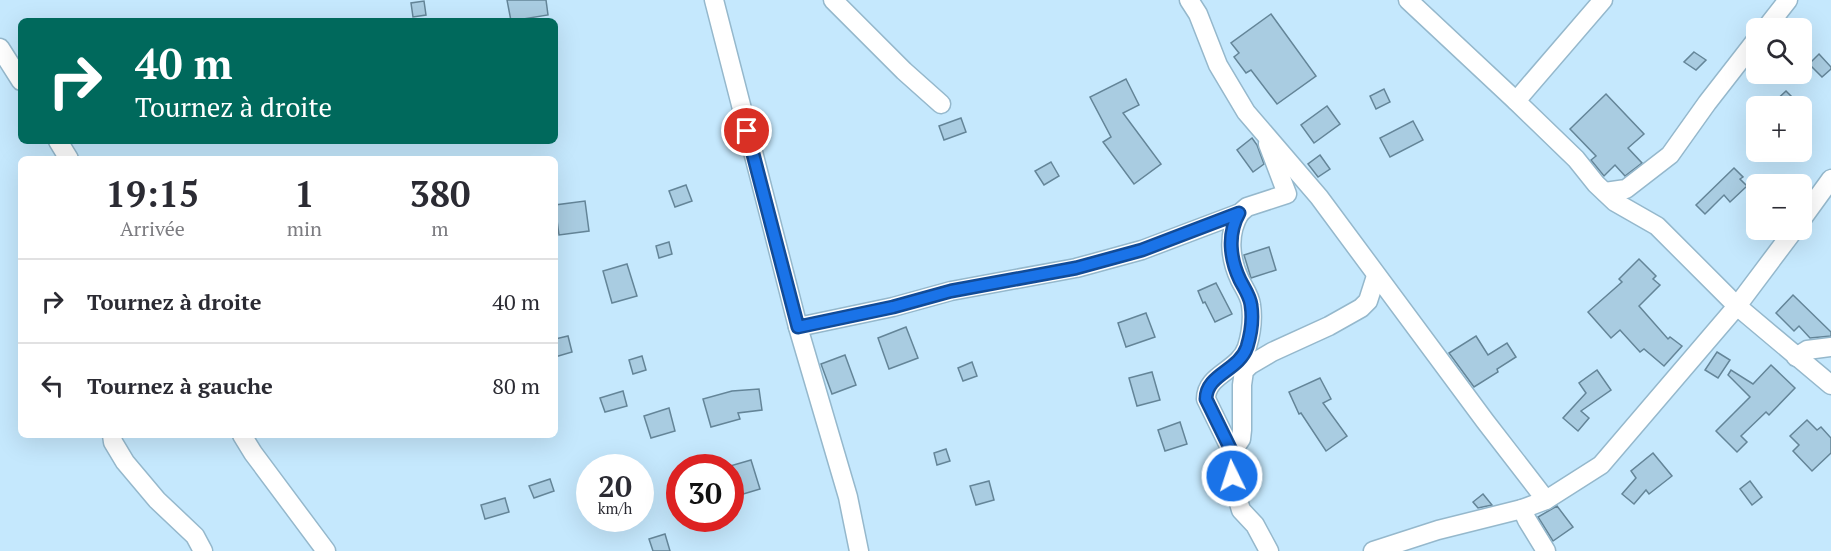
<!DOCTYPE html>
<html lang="fr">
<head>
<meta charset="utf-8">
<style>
  :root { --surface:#fff; --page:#f7f7f7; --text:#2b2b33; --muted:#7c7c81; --line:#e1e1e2 }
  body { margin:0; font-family:"PT Serif",serif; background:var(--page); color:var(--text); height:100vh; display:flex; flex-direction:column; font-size:22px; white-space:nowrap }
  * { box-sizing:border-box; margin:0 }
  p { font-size:20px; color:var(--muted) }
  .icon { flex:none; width:33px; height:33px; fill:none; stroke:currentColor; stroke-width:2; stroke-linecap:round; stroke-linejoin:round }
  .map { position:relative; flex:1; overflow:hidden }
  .drawer { position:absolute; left:18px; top:156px; width:540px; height:282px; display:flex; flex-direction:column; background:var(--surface); border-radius:9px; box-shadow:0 6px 24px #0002 }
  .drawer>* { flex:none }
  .guide { position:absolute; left:18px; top:18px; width:540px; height:126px; border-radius:9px; box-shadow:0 6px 24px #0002; background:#00695c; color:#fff; overflow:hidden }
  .buttons { position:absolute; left:1746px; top:18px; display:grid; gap:12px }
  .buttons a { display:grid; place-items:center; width:66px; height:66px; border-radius:9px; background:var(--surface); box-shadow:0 6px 24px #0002; font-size:30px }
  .speed { position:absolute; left:576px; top:454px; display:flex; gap:12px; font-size:30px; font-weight:700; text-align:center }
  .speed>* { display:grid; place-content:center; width:78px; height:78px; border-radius:50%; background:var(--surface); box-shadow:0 6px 24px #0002; line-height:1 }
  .speed small { font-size:15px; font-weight:400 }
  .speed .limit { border:9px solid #d22; background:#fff; color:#111 }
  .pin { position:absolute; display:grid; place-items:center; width:51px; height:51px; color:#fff; margin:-26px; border:3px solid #fff; border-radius:50%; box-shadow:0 2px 6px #0007 }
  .me { position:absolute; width:66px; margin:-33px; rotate:356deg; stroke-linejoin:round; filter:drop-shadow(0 0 4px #0008) }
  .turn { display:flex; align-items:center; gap:21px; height:126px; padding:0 18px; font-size:27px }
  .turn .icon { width:78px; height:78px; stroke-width:2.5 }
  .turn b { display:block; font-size:42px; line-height:51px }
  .eta { display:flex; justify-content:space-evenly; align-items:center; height:102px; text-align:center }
  .eta b { font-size:36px; font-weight:600; line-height:42px }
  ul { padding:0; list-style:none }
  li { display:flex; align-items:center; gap:18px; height:84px; padding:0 18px; border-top:2px solid var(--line) }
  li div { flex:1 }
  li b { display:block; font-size:22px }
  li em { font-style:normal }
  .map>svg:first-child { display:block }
  .building { fill:#a9cce1; stroke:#648598; stroke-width:1.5 }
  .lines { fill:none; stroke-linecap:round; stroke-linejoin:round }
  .minor-casing { stroke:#95b8cc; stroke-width:21 }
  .minor { stroke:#fff; stroke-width:18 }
  .route-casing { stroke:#114b97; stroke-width:15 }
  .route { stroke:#1a73e8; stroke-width:10 }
</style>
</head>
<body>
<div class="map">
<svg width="1831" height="551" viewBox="0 0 1831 551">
  <rect width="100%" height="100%" fill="#c5e8fd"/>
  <g class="building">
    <polygon points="507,0 546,0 548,15 511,21"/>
    <polygon points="424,1 426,15 413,17 411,3"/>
    <polygon points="1271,14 1316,76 1277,104 1251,70 1246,73 1234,57 1239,53 1231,43"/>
    <polygon points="1694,52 1706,60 1696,70 1684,62"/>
    <polygon points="1819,54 1831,67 1831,69 1822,77 1809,64"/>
    <polygon points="1126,79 1139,105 1123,113 1161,164 1134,184 1103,142 1111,137 1090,97"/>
    <polygon points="1384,89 1390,102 1376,109 1370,96"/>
    <polygon points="1786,91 1801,106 1770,106"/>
    <polygon points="1606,94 1644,134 1628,148 1642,163 1625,176 1615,165 1604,176 1591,160 1596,156 1570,129"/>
    <polygon points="1327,106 1340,124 1314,143 1301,125"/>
    <polygon points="961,118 966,132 944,140 939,126"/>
    <polygon points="1413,121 1423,140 1390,157 1380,138"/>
    <polygon points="1252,138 1257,145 1264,164 1253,172 1237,150"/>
    <polygon points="1320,155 1330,169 1318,177 1308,164"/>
    <polygon points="1051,162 1059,176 1044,185 1035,171"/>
    <polygon points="1734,168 1743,177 1740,179 1747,186 1730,202 1724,195 1705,214 1696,205"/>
    <polygon points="686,185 692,201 675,207 669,191"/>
    <polygon points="585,201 589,231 559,235 555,205"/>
    <polygon points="669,242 672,254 659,258 656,246"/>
    <polygon points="1269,247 1276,270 1251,278 1244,255"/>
    <polygon points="1639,259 1656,276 1653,279 1660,285 1639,306 1668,339 1670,337 1682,346 1664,366 1644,349 1640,352 1620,330 1611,338 1588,312 1622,282 1619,279"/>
    <polygon points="627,264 637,296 612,303 603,271"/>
    <polygon points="1216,283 1232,314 1215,322 1205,302 1203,303 1198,291"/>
    <polygon points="1793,295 1831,332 1831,336 1810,338 1799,326 1794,331 1776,313"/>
    <polygon points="1146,313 1155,337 1126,347 1118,323"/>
    <polygon points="906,327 918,358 889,369 878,338"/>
    <polygon points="568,336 572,352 555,357 555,339"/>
    <polygon points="1476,336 1488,355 1507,343 1516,357 1497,369 1498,372 1474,387 1449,353"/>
    <polygon points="1717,352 1730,360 1718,378 1705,370"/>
    <polygon points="845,355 856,385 832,394 821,364"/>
    <polygon points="642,356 646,370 633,374 629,360"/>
    <polygon points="972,362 977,376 963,381 958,368"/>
    <polygon points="1771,365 1795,388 1769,415 1766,412 1741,436 1747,442 1737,452 1716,431 1750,397 1728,375 1731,370 1753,384"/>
    <polygon points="1597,370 1611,390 1581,411 1589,418 1578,431 1563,418 1586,393 1579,383"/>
    <polygon points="1152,372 1160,400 1137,406 1129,378"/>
    <polygon points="1320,378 1331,399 1323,403 1347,436 1326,451 1301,413 1299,414 1289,392"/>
    <polygon points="759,389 762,410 738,413 740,419 711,427 703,399 732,391"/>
    <polygon points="623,391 627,406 605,412 600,398"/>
    <polygon points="669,408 675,431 651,438 644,416"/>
    <polygon points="1807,420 1817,430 1821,427 1831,438 1831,453 1812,471 1793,451 1799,445 1790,436"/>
    <polygon points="1180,422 1187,444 1165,451 1158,430"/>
    <polygon points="946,449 950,461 937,465 934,453"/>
    <polygon points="1653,453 1672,476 1649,494 1646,490 1634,504 1622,494 1636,478 1631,471"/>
    <polygon points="751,460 760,489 730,498 730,466"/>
    <polygon points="550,479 554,491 534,498 529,486"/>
    <polygon points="989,481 994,500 976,505 970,486"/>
    <polygon points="1750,481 1762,497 1752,505 1740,489"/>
    <polygon points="1483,494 1492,505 1478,508 1473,502"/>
    <polygon points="505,498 509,512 485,519 481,505"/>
    <polygon points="1557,506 1573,527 1553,541 1538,517"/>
    <polygon points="665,534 670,551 653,551 649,539"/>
  </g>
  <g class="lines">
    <defs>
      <g id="minor">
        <polyline points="714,0 798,327 848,497 859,551"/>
        <polyline points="833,0 904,71 941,104"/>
        <polyline points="1189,0 1198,14 1218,65 1246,112 1319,197 1485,421 1546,500"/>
        <polyline points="1408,0 1516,101 1576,159 1596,184 1615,202 1657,226 1737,306 1831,385"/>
        <polyline points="1766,28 1788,0"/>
        <polyline points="0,48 21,81"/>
        <polyline points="1516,101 1603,0"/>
        <polyline points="58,141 69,159"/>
        <polyline points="1605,192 1626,189 1670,155 1707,103 1756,40"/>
        <polyline points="1802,219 1831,179"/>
        <polyline points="798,327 893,307 951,291 1076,268 1142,250 1240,213 1247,207 1287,194 1268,144"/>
        <polyline points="1796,357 1807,350 1831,347"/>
        <polyline points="112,435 113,442 125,462 157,500 195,536 203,551"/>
        <polyline points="242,435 253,453 326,551"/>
        <path d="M1232,452l-26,-53c0,-25 33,-28 41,-52 4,-13 6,-28 4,-42 -1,-9 -7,-17 -11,-25 -10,-21 -13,-46 0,-67"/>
        <polyline points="1522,509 1527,520 1546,551"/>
        <polyline points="1269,551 1255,525 1241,510 1231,476 1232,452 1241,439 1242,430 1242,385 1244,371 1250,365 1272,352 1329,326 1361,308 1368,301 1376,276"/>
        <polyline points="1373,551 1438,530 1522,509 1546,500 1601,465 1737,306 1794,230"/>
      </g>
    </defs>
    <use href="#minor" class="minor-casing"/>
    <use href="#minor" class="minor"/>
  </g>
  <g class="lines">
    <defs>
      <path id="route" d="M747,131l51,196 95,-20 58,-16 125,-23 66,-18 97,-37c-12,21 -9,46 1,67 4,8 10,16 11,25 2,13 0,29 -4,42 -8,24 -41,27 -41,52l26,53v24"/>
    </defs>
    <use href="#route" class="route-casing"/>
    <use href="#route" class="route"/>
  </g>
</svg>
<div class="buttons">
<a><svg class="icon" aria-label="search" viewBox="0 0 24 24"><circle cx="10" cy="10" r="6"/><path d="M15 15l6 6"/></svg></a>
<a>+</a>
<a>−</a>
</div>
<div class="speed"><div>20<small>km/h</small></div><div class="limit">30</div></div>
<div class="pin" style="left:747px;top:131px;background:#d93025"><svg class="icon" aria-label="arrive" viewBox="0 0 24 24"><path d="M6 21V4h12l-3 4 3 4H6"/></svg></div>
<svg class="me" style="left:1232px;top:476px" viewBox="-20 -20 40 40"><circle r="17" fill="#1a73e8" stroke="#fff" stroke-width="3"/><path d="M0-11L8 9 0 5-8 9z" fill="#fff"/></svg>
<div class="guide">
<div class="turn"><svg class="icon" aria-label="right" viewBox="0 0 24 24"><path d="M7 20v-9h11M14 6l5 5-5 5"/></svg><div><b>40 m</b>Tournez à droite</div></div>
</div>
<section class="drawer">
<div class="eta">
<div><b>19:15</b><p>Arrivée</p></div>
<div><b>1</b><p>min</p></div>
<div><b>380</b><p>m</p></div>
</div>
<ul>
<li><svg class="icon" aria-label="right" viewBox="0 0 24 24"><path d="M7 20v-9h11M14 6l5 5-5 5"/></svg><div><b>Tournez à droite</b></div><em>40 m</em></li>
<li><svg class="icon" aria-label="left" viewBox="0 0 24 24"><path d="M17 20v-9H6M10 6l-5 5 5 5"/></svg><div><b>Tournez à gauche</b></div><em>80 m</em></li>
</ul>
</section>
</div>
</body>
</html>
